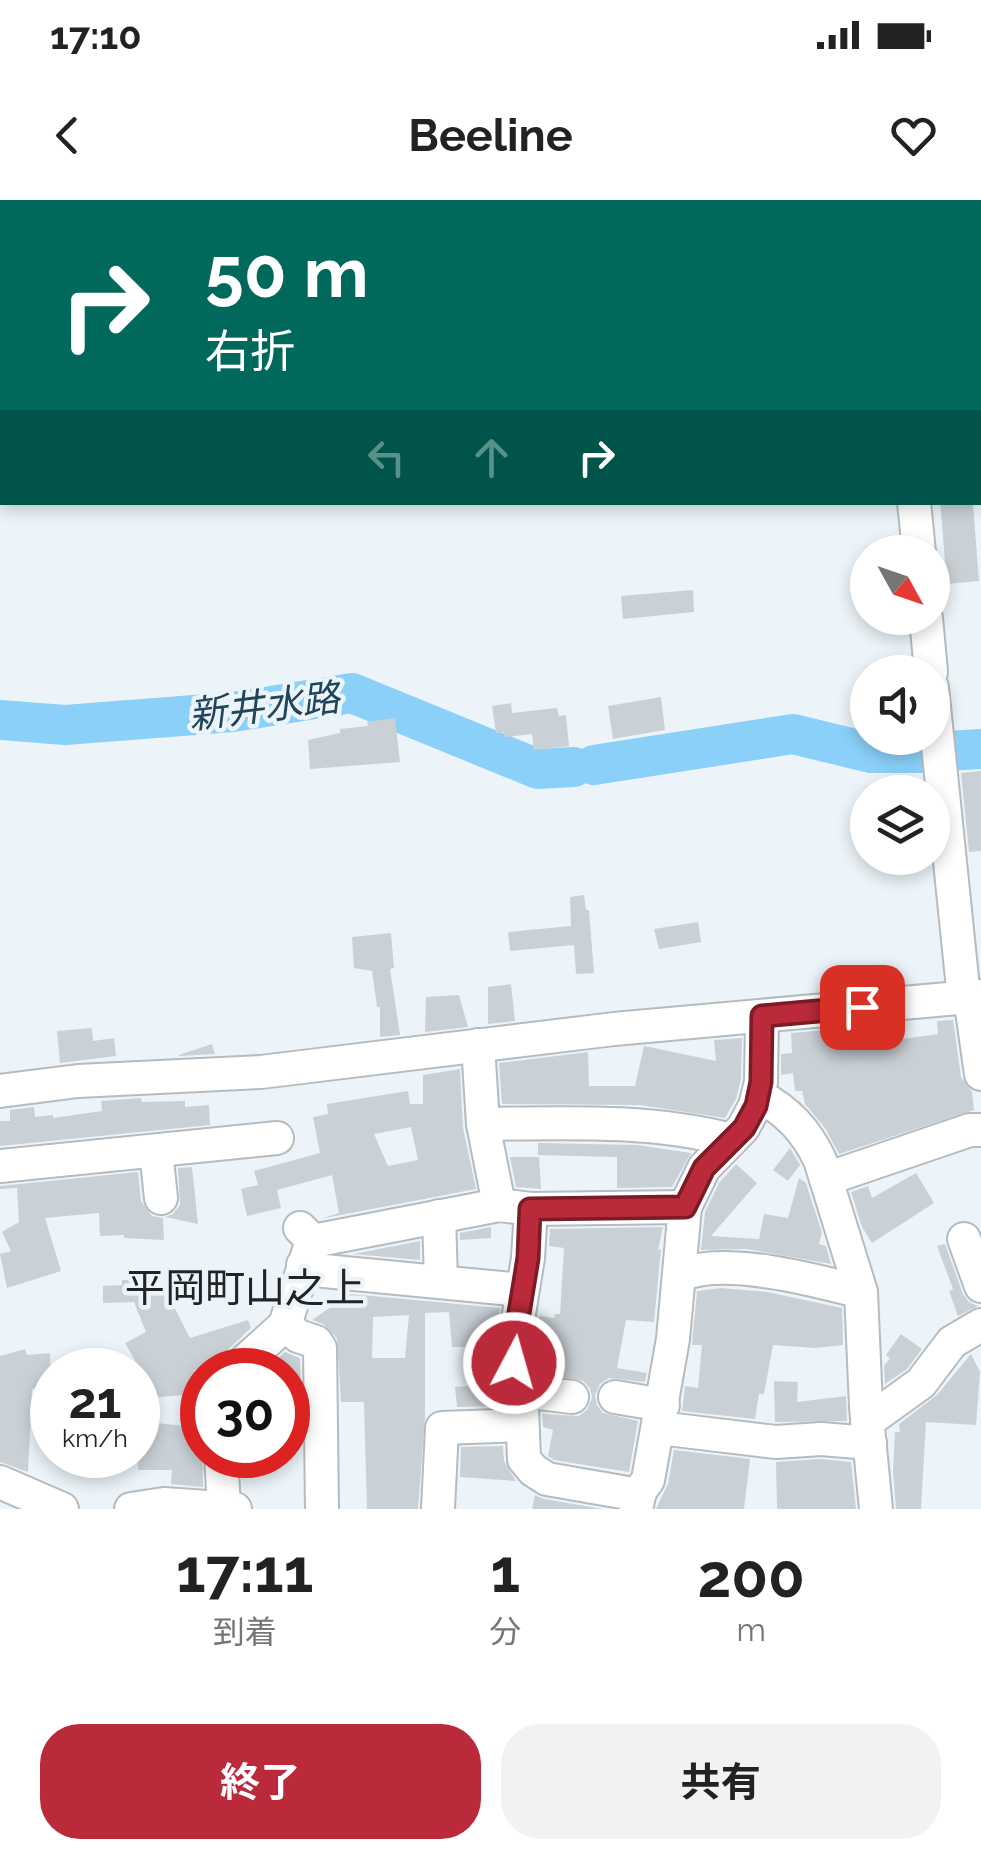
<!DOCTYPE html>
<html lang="ja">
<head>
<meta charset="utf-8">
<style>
  :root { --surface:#fff; --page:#f2f2f2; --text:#222; --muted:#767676; --accent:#bb2a3b }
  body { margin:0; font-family:Raleway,"Noto Sans JP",sans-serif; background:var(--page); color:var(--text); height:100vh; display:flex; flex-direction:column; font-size:38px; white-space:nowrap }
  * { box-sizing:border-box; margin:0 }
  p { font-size:32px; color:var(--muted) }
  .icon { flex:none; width:55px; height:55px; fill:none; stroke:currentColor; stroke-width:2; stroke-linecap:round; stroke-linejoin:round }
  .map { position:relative; height:1309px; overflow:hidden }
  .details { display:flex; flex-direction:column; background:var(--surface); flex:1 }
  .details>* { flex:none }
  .guide { position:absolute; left:0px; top:0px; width:982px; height:305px; box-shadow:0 5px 15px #0003; background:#00695c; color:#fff; overflow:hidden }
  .needle { width:65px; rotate:130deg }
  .buttons { position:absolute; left:850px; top:335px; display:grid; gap:20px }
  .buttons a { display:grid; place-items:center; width:100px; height:100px; border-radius:50%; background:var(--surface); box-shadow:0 5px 15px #0003; font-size:50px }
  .speed { position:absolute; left:30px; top:1148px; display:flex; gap:20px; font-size:50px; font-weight:700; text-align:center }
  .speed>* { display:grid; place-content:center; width:130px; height:130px; border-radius:50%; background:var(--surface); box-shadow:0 5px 15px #0003; line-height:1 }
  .speed small { font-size:25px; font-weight:400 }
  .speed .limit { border:15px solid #d22; background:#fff; color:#111 }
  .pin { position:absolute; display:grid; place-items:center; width:85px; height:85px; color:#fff; margin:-42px; border-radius:20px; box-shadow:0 5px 15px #0006 }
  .me { position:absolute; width:110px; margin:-55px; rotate:6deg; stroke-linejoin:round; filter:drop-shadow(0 0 8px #0008) }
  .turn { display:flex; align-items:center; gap:35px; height:210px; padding:0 40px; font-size:45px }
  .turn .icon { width:130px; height:130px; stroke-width:2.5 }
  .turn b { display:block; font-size:70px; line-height:85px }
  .lanes { display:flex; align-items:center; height:95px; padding:0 40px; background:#0003; justify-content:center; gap:50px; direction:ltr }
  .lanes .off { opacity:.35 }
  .eta { display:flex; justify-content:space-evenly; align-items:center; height:170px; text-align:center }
  .eta b { font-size:60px; font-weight:700; line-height:70px }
  .action { display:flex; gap:20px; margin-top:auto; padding:20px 40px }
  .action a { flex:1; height:115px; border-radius:40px; background:var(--accent); color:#fff; font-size:40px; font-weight:700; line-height:115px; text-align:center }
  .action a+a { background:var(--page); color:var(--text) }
  .status { display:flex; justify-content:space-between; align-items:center; height:70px; padding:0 50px; background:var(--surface); direction:ltr }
  .status svg { height:28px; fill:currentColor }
  header { display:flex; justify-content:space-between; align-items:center; height:130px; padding:0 40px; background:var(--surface); font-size:45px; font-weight:700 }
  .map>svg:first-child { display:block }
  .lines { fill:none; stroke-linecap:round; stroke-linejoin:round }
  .river { stroke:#8bd0f9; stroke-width:40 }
  .building { fill:#cad1d6; fill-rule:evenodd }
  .minor-casing { stroke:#b4bcc1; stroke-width:36 }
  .minor { stroke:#fff; stroke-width:32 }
  .route-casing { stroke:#7a1b26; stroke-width:25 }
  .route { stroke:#bb2a3b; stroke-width:18 }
  .labels { text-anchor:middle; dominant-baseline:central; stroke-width:9; stroke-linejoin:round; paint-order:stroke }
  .water-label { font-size:38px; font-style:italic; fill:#1f455a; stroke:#ecf4f9 }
  .quarter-label { font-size:40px; fill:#212426; stroke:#ecf4f9 }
</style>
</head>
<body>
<div class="status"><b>17:10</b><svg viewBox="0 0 49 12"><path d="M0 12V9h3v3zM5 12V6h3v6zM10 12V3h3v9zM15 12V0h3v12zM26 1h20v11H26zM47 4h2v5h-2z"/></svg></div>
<header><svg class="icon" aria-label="back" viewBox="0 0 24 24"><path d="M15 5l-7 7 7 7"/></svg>Beeline<svg class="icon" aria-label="heart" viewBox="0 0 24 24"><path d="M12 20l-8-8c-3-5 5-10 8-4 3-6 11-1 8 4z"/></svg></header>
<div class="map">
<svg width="981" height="1309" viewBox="0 0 981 1309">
  <rect width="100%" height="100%" fill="#ecf4f9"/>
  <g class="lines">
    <g class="river">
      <polyline points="0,520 65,525 233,512 352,493 538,569 574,567"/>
      <polyline points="947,551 981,549"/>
      <polyline points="594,565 793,534 871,553 922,553"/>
    </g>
  </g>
  <g class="building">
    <polygon points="940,302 973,305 979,381 947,384"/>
    <polygon points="693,390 694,412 623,419 621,396"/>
    <polygon points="661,497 665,530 613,539 608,506"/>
    <polygon points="511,503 512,513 557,508 559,516 566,515 569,546 534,550 532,534 505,537 504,532 496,533 492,506"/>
    <polygon points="395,518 400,562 310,569 308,540 340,533 340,529 368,526 367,522"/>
    <polygon points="981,571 981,651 969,652 961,573"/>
    <polygon points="584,695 586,710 589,710 594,773 576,774 574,745 510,751 508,732 571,726 570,697"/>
    <polygon points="698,722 701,742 659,749 654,729"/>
    <polygon points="391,733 394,768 390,769 400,835 380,837 380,807 377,807 372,771 354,768 352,737"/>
    <polygon points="511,784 515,821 488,824 488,787"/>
    <polygon points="459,795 468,827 425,832 426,797"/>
    <polygon points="953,820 961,877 972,892 974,910 839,954 825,928 805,904 802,891 795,891 793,873 781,875 781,854 792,853 791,833 892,824 895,840 938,834 937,821"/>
    <polygon points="92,828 93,841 114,838 116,856 60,863 57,831"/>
    <polygon points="742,838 741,879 736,899 725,918 640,905 502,904 499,863 588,852 589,886 635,886 644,846 716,861 714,840"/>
    <polygon points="212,844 215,854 179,856 179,855"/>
    <path d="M460,869l3,59 13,61 -156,30 19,-6 -7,-38 -55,15 4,18 -34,8 -6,-27 17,-4 -4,-14 66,-18 -7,-36 15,-3 -1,-10 81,-13 2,13h13v-29zM411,927l7,33 -30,6 -14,-32z"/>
    <polygon points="141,898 142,902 185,901 185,907 209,905 210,925 0,946 0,921 10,921 10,910 34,907 35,917 53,915 53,918 102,911 101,901"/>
    <polygon points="538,943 637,945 691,953 672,987 617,988 617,957 538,955"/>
    <polygon points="790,948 800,965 788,981 773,970"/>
    <polygon points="510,957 539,957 541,989 516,987"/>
    <polygon points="736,964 757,983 711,1036 759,1039 764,1014 788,1018 799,978 806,983 822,1033 819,1044 826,1046 831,1064 747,1049 701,1050 705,1012 719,983"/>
    <polygon points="192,967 198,1024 165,1017 173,1014 180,1005 178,968"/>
    <polygon points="138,972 141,1001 152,1016 163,1018 164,1040 124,1038 124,1035 100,1036 99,1013 45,1018 61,1071 7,1088 0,1054 11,1051 2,1032 19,1022 17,988 0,989 0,986"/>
    <polygon points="916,973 934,1003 872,1043 862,1027 851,992 868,986 872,998"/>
    <polygon points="491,1027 491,1038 460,1040 460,1033"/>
    <polygon points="663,1027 658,1050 661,1049 654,1122 626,1120 617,1168 647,1173 645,1182 609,1178 600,1184 595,1195 597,1205 603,1213 638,1221 629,1272 554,1260 548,1256 553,1230 543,1227 542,1214 579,1216 587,1210 592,1198 590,1188 583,1181 539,1173 533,1155 539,1116 554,1118 555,1114 560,1114 564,1048 549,1046 550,1029"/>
    <polygon points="420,1041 420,1060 353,1054"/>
    <polygon points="945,1044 963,1094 969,1102 978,1106 958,1116 949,1091 953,1089 937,1046"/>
    <polygon points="122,1080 140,1080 141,1093 175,1082 182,1103 173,1105 190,1138 248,1120 251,1128 221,1156 216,1170 194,1170 196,1194 138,1199 138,1166 125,1143 146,1132 134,1102 103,1103 103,1086 122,1085"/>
    <polygon points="721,1088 767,1092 842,1108 843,1145 815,1148 773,1145 764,1194 759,1194 755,1219 682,1211 685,1186 698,1188 702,1145 692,1145 697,1091"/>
    <path d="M350,1094l150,14 -7,39h-41l-3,-35 -24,1v104l-7,92h-51l-3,-107h-23l-4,-64 -14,-14 -11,-4zM409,1115l-4,43h-33l1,-41z"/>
    <polygon points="901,1134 922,1149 907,1169 885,1184 884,1166 890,1158 886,1155"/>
    <polygon points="25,1149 27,1155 50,1153 51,1178 46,1179 46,1187 32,1189 28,1272 0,1262 0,1156"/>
    <polygon points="285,1152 300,1158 301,1197 288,1197 288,1170 265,1170"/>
    <polygon points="971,1154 980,1172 976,1225 926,1222 921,1309 896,1309 893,1272 895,1232 900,1232 899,1224 937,1195"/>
    <polygon points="774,1181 798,1182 797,1202 846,1196 847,1221 775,1222"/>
    <polygon points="497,1184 498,1190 501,1190 502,1206 457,1207 455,1187"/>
    <polygon points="138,1221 202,1228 203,1287 171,1284 172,1270 138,1270"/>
    <polygon points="503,1246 504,1261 516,1281 460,1277 461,1247"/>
    <polygon points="674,1250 750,1259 744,1309 656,1309 668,1284"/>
    <polygon points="821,1259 851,1262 856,1309 777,1309 776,1262"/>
    <polygon points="535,1295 544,1299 603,1309 532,1309"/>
  </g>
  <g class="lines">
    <defs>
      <g id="minor">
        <polyline points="881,0 881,2"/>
        <polyline points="0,16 2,13"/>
        <polyline points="980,245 981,245"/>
        <polyline points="914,302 919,352"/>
        <polyline points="926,418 931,472"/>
        <polyline points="932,487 964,798"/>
        <polyline points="970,797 981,874"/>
        <polyline points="478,845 483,924 499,1005"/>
        <polyline points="0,891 78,881 261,872 614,829 981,796"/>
        <path d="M759,896c29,15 47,35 61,64l41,132"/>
        <path d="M483,924c84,-1 166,-5 248,16"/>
        <polyline points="156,951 161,998"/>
        <polyline points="0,966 277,938"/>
        <polyline points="826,979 970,930 981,930"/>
        <polyline points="531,1009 528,1058 512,1157 521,1183 524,1259 533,1270 547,1279 639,1295"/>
        <polyline points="439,1016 441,1082"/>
        <polyline points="300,1028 313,1041 499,1005 531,1009 685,1007"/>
        <polyline points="964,1039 981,1086"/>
        <polyline points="303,1065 324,1071 522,1090"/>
        <path d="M681,1075c43,-19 134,5 180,17l5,115 10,102"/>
        <polyline points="285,1125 298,1136 316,1142 320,1148 322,1309"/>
        <polyline points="235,1170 285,1125 311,1044"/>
        <polyline points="522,1191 572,1197"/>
        <polyline points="615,1197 663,1205"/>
        <polyline points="867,1222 921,1183 952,1142 981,1125"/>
        <polyline points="659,1228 776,1242 821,1239 870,1243"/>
        <polyline points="221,1255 224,1307"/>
        <polyline points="0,1282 62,1309"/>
        <polyline points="131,1309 164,1304 235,1309"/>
        <polyline points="438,1309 442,1228 522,1225"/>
        <polyline points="636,1309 640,1291 648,1280 673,1139 685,1007 704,968 743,928 755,906 761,882 762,816"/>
      </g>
    </defs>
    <use href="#minor" class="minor-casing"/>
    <use href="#minor" class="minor"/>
  </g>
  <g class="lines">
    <defs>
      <polyline id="route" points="514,1163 512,1156 528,1058 530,1009 685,1007 704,968 744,928 756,906 761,882 762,816 862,807"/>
    </defs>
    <use href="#route" class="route-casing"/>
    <use href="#route" class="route"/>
  </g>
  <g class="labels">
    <g class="water-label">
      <text transform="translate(264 506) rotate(-7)">新井水路</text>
    </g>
    <g class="quarter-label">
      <text x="245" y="1087">平岡町山之上</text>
    </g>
  </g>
</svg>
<div class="buttons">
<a><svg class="needle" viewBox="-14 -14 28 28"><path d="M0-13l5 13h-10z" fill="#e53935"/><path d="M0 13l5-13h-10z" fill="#767676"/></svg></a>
<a><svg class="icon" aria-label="sound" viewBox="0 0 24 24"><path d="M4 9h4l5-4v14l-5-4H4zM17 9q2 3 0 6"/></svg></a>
<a><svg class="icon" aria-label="layers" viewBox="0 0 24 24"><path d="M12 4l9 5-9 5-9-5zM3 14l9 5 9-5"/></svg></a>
</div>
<div class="speed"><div>21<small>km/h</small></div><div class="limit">30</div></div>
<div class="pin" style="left:862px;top:807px;background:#d93025"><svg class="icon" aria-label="arrive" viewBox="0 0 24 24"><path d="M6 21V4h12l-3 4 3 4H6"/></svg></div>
<svg class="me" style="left:514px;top:1163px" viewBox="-20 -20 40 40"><circle r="17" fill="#bb2a3b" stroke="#fff" stroke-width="3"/><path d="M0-11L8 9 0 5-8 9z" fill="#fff"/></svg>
<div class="guide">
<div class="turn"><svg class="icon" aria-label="right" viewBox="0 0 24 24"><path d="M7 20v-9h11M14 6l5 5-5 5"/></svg><div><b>50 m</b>右折</div></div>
<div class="lanes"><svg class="icon off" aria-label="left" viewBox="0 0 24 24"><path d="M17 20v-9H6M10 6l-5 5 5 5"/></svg><svg class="icon off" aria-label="ahead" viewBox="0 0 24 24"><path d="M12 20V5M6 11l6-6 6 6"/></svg><svg class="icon" aria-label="right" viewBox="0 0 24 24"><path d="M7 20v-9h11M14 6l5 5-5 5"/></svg></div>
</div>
</div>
<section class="details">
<div class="eta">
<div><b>17:11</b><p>到着</p></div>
<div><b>1</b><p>分</p></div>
<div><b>200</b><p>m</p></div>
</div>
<div class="action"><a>終了</a><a>共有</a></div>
</section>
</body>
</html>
